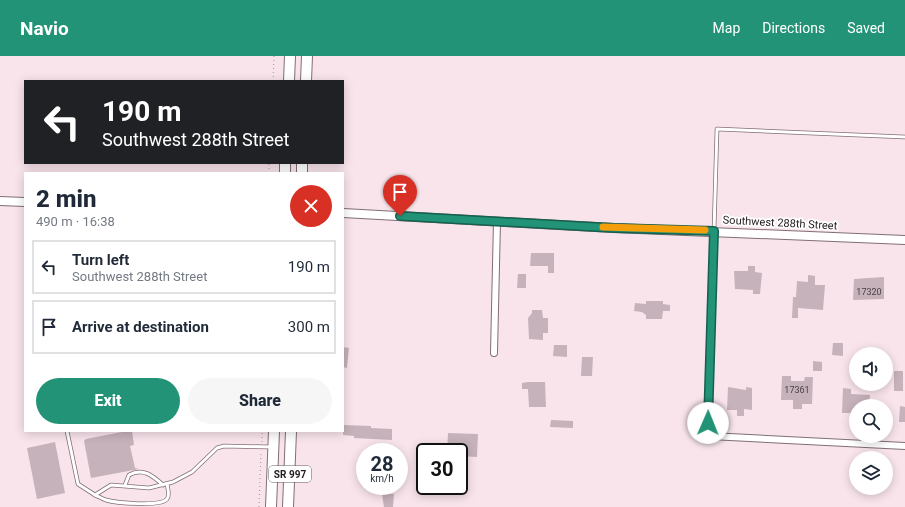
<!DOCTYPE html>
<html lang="en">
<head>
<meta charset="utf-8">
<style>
  :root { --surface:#fff; --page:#f6f6f7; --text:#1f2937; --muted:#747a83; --line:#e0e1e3; --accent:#229376 }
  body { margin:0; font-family:Roboto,sans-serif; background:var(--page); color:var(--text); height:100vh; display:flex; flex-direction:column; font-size:15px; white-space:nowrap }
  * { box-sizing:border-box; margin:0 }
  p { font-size:13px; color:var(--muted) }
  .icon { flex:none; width:22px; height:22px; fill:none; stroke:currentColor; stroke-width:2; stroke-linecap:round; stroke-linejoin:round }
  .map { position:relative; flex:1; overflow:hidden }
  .sheet { position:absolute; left:24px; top:116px; width:320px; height:260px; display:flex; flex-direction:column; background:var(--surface); border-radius:0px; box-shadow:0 2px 10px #0003 }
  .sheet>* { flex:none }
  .top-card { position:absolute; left:24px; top:24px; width:320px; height:84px; border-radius:0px; box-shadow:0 2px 10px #0003; background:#202124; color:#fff; overflow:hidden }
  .tools { position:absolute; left:849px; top:291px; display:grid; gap:8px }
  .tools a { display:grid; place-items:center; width:44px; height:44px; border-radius:50%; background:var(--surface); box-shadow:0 2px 10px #0003; font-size:20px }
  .speed { position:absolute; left:356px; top:387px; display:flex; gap:8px; font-size:20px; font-weight:700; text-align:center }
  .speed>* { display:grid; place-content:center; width:52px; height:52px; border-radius:50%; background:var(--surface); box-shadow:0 2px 10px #0003; line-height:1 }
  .speed small { font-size:10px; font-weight:400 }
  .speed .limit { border:2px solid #111; border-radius:6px; background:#fff; color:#111 }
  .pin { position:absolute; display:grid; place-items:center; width:34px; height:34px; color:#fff; margin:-41px -17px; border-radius:50% 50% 50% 0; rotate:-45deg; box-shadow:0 0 4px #0007 }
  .pin .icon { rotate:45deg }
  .me { position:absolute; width:44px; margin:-22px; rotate:1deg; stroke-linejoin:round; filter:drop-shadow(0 0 3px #0008) }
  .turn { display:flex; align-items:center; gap:14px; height:84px; padding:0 12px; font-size:18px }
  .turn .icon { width:52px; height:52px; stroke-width:2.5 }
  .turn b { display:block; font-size:28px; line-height:34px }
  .round { display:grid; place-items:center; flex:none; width:42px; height:42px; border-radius:21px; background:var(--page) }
  .overview { display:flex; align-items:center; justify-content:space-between; height:68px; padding:0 12px }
  h1 { font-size:24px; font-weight:800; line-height:30px }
  .cta { display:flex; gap:8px; margin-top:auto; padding:8px 12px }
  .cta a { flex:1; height:46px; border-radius:24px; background:var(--accent); color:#fff; font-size:16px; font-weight:800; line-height:46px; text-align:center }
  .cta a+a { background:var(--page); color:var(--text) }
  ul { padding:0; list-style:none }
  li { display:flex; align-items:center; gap:12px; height:54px; margin:0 8px 6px; padding:0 4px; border:2px solid var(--line); border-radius:0px }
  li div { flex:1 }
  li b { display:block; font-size:15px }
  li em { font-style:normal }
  header { display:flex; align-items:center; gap:24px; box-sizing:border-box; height:56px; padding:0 20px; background:var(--accent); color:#fff }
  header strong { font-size:19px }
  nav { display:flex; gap:22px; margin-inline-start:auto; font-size:14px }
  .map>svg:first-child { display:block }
  .building { fill:#c6b2bb }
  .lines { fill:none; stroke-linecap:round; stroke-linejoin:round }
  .service-casing { stroke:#816e76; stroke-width:4.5 }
  .minor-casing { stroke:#816e76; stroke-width:8 }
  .tertiary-casing { stroke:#816e76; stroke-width:10 }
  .trunk-casing { stroke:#816e76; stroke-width:12 }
  .path { stroke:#a5959b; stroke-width:1; stroke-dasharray:1 3; stroke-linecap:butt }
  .service { stroke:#fff; stroke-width:3 }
  .minor { stroke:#fff; stroke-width:6 }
  .tertiary { stroke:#fff; stroke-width:8 }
  .trunk { stroke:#fff; stroke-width:10 }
  .route-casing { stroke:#16604d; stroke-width:10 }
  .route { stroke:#229376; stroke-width:7 }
  .slow { stroke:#f59e0b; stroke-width:7 }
  .labels { text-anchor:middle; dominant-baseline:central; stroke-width:3.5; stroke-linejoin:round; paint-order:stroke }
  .number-label { font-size:9px; fill:#4b4044 }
  .shield { fill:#fff; stroke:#645f61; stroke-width:1 }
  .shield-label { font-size:10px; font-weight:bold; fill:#221a1d }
  .street-label { font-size:11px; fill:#221a1d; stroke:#fff }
</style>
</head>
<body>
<header>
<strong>Navio</strong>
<nav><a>Map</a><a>Directions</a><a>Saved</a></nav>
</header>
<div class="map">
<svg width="905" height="451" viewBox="0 0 905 451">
  <rect width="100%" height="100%" fill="#f9e4ec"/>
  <g class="building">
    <polygon points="531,197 554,197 554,217 548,217 548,210 530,210"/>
    <polygon points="748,210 755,210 755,216 762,217 760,238 753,238 753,234 735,233 734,215 748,215"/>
    <polygon points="518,218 526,218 526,232 517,232"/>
    <polygon points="808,219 815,220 815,229 825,229 823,254 798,252 798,262 792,262 793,241 796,241 797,225 808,226"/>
    <polygon points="884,221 884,243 853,244 854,223"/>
    <polygon points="646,245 663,245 663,248 670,249 670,255 663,255 662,263 646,263 646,259 642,256 634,255 635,247 646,248"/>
    <polygon points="532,254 542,254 543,262 548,262 548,277 543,277 543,284 529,283 528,262 532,257"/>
    <polygon points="833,287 843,287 843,300 832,299"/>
    <polygon points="554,289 567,289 567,301 553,300"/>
    <polygon points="343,291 349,292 347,312 343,311"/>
    <polygon points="582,301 593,301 592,320 581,320"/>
    <polygon points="813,305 822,306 822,315 813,315"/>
    <rect x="894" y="315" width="9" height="20"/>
    <polygon points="782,320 791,320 791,325 804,325 805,321 813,321 812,348 802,348 802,353 793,353 793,344 781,344"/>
    <polygon points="528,326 545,326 546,351 529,351 528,333 522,333 522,327"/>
    <polygon points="728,331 746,334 746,331 752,332 752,354 744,353 744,360 737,360 737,354 727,354"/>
    <polygon points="843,332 851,333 851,338 870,339 869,350 856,350 856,364 850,364 850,357 842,357"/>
    <polygon points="900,350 905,351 905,366 899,366"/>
    <polygon points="551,364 573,365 573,372 550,371"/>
    <polygon points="343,369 371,370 371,372 392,373 392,384 354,382 354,380 343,379"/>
    <polygon points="127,375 132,375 134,389 130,390 135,412 139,413 91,422 84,385 86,383"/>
    <polygon points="448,377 478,378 477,401 459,400 459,396 447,396"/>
    <polygon points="55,386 65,437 37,443 27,392"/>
    <polygon points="382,438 394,438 393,451 384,451"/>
  </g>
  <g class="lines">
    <defs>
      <g id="service">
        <polyline points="714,175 717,73 905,81"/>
        <polyline points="67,375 78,428 95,439 111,429 149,432 173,426 192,416 217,392 224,390 272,391"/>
        <path d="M125,429l4,-10c14,-8 24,1 34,10"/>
        <path d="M95,439c3,1 7,4 11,5 10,3 55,7 61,-1 3,-3 1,-10 0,-15"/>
      </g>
      <g id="minor">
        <polyline points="714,175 708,367 710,380 905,390"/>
        <polyline points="494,297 497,165"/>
      </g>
      <g id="tertiary">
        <polyline points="0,145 25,146"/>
        <polyline points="343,157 614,172 905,184"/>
      </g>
      <g id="trunk">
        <polyline points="289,25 290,0"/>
        <polyline points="306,25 307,0"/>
        <polyline points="285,117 285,107"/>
        <polyline points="302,117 302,107"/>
        <polyline points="271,451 274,375"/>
        <polyline points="288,451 291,375"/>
      </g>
    </defs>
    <use href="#service" class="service-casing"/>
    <use href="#minor" class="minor-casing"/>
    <use href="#tertiary" class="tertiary-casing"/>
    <use href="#trunk" class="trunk-casing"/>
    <g class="path">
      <polyline points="273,25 274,0"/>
      <polyline points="269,117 269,107"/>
      <polyline points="262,386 262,375"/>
      <polyline points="259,451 261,396"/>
    </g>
    <use href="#service" class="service"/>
    <use href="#minor" class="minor"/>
    <use href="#tertiary" class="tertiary"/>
    <use href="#trunk" class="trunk"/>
  </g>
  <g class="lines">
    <defs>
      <polyline id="route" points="400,160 614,172 714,175 708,367"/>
    </defs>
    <use href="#route" class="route-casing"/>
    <use href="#route" class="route"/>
    <polyline class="slow" points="603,171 705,174"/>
  </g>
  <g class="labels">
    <g class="number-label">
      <text x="869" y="236">17320</text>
      <text x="797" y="334">17361</text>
    </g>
    <rect class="shield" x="269" y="410" width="42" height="16" rx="3"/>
    <g class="shield-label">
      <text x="290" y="418">SR 997</text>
    </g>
    <g class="street-label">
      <text transform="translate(780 167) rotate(3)">Southwest 288th Street</text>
    </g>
  </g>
</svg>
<div class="tools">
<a><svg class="icon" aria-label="sound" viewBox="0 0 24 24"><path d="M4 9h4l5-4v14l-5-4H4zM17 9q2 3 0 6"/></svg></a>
<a><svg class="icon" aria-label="search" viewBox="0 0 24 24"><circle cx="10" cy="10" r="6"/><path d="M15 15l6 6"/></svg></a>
<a><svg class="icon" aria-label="layers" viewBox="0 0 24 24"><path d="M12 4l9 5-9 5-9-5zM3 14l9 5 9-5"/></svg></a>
</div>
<div class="speed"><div>28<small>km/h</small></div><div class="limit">30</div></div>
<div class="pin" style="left:400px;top:160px;background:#d93025"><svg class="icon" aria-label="arrive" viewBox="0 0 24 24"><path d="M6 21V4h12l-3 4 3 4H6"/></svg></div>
<svg class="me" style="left:708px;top:367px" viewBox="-20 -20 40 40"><circle r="19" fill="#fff"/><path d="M0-13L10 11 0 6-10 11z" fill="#229376"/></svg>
<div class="top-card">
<div class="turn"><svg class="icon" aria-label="left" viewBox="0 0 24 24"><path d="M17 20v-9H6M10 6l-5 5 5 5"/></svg><div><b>190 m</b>Southwest 288th Street</div></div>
</div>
<section class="sheet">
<div class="overview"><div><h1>2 min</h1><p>490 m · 16:38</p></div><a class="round" style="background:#d93025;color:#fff"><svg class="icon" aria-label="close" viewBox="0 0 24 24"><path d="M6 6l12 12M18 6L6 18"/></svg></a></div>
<ul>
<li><svg class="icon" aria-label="left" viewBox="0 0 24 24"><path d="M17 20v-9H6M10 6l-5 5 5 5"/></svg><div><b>Turn left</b><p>Southwest 288th Street</p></div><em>190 m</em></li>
<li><svg class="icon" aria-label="arrive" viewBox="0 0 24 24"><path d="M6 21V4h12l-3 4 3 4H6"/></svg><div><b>Arrive at destination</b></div><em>300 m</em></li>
</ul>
<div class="cta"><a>Exit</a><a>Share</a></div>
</section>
</div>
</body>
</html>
